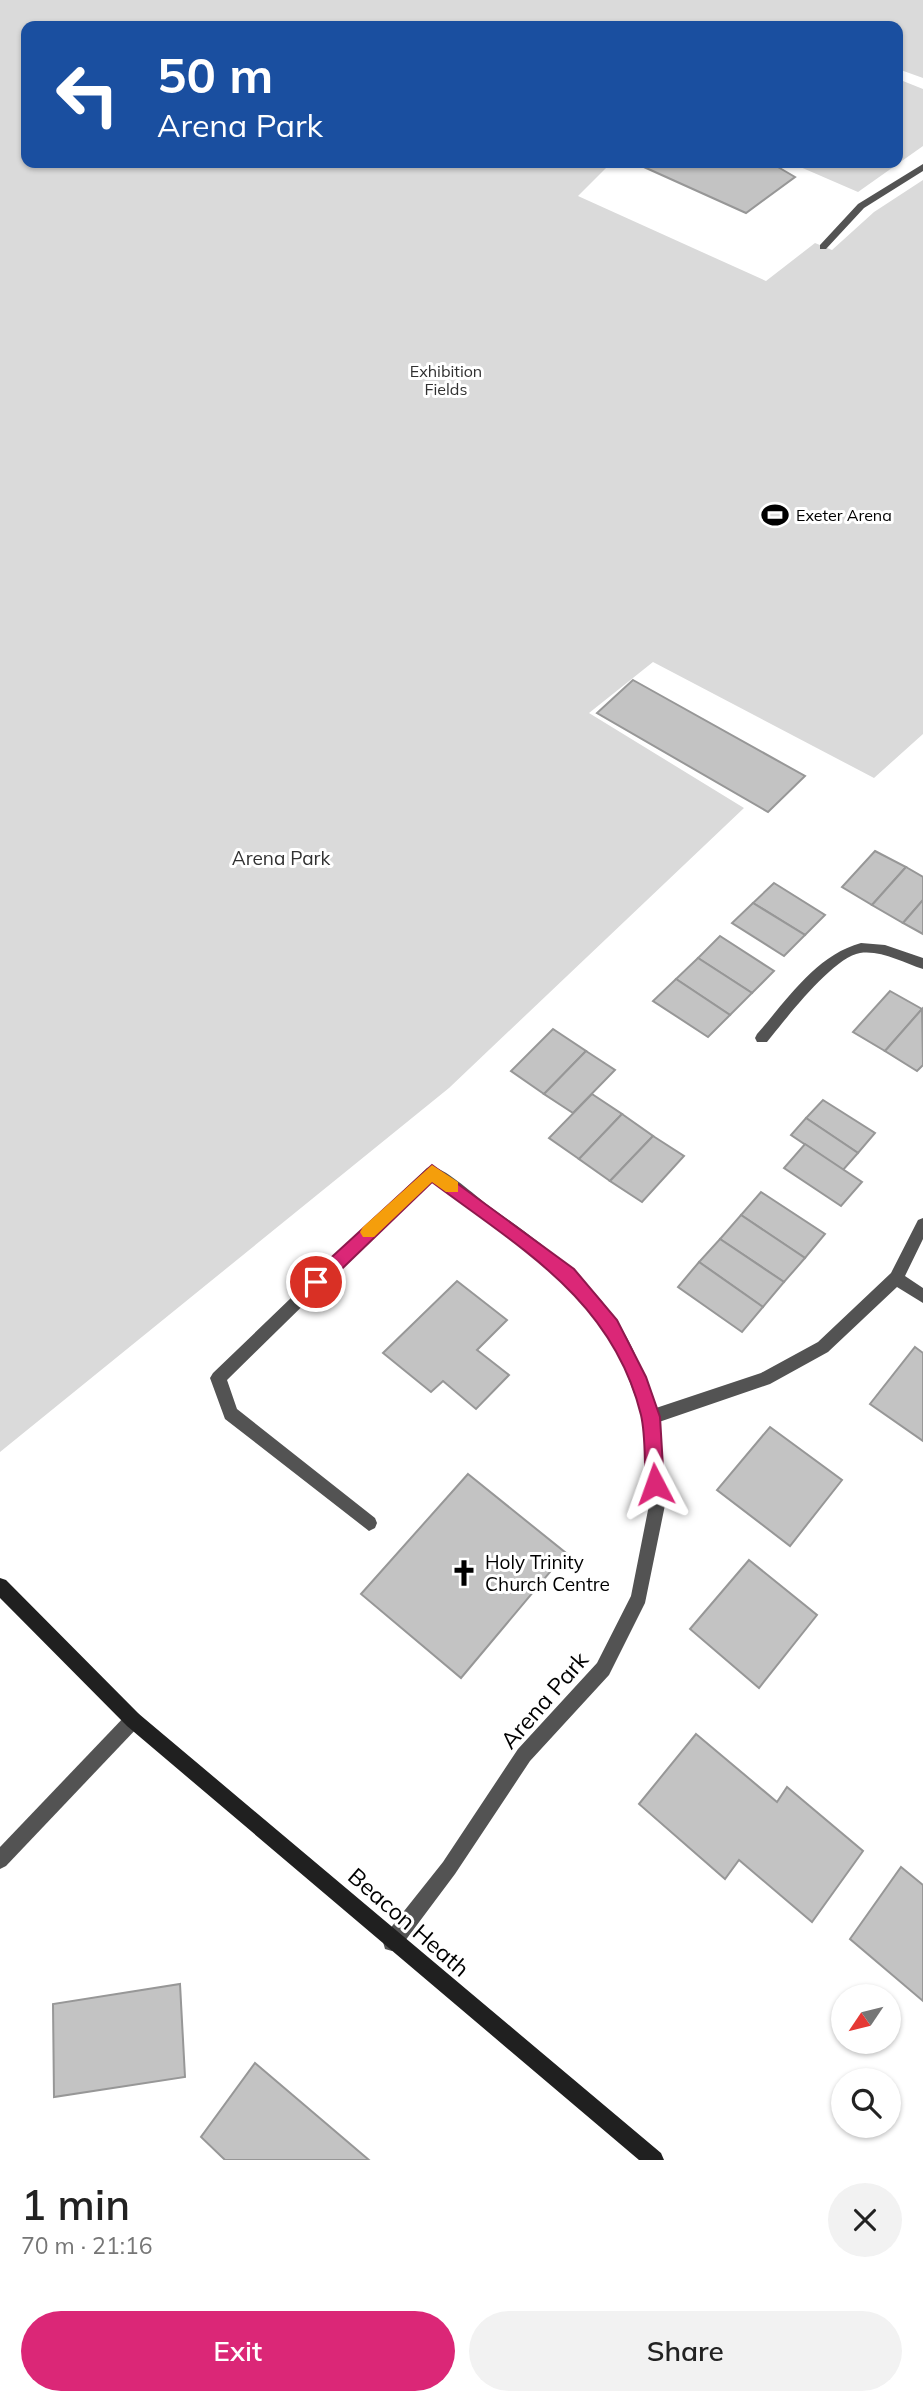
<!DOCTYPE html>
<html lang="en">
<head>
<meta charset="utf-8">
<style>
  :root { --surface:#fff; --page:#f2f2f2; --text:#222; --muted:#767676; --accent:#db2777 }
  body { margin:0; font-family:Mulish,sans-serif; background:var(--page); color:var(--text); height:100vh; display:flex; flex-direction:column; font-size:26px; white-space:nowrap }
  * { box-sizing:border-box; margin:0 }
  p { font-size:23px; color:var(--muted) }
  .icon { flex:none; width:38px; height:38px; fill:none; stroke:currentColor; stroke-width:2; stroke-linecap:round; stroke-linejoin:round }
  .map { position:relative; height:2160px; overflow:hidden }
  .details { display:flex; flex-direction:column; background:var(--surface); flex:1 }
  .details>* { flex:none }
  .hud { position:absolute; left:21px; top:21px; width:882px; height:147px; border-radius:14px; box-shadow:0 2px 5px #0004; background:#1a4fa0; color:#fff; overflow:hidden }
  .needle { width:46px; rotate:235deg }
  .fabs { position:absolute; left:831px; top:1984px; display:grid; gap:14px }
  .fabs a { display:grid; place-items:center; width:70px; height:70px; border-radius:50%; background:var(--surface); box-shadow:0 2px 5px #0004; font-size:35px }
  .pin { position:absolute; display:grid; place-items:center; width:60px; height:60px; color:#fff; margin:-30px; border:4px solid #fff; border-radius:50%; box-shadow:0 2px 7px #0007 }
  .me { position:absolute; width:77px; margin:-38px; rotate:356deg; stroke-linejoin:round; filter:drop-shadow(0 0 5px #0008) }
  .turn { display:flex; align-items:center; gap:24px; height:147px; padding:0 21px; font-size:32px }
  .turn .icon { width:91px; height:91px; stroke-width:2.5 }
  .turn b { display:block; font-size:49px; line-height:60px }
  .round { display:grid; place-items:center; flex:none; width:74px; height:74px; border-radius:37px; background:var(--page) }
  .summary { display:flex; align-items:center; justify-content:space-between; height:119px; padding:0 21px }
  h1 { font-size:42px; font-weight:600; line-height:52px }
  .button { display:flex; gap:14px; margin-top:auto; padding:14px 21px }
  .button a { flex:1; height:80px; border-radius:42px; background:var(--accent); color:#fff; font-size:28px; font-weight:600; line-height:80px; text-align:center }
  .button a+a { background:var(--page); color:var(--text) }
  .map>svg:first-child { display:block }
  .green { fill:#dadada }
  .building { fill:#c3c3c3; stroke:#979797; stroke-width:2 }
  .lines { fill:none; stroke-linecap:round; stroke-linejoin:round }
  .lane { fill:#535353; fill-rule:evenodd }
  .street { fill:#535353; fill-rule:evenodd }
  .secondary { fill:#202020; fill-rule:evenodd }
  .route { fill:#db2777; stroke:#8e194d; stroke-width:2 }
  .slow { fill:#f59e0b }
  .labels { text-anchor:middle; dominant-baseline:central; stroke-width:6; stroke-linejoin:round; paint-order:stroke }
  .far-park-label { font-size:16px; fill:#313131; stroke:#fff }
  .far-poi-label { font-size:16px; fill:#000; stroke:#fff; text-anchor:start }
  .park-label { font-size:19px; fill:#313131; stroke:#fff }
  .poi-label { font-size:19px; fill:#000; stroke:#fff; text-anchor:start }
  .near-street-label { font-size:23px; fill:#000; stroke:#fff }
</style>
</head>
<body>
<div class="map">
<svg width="923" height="2160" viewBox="0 0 923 2160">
  <rect width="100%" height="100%" fill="#fff"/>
  <g class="green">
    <polygon points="0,0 923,0 923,78 898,69 898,26 26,26 26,163 611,163 578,196 766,281 815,243 832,250 874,212 923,180 923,734 874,778 653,662 589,713 744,808 449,1088 0,1452"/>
    <polygon points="898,79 923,89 923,146 858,192 791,163 898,163"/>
  </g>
  <g class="building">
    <polygon points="635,163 771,163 795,177 746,213"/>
    <polygon points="633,680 805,776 768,812 597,713"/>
    <polygon points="875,851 906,867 872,905 842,887"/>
    <polygon points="906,867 923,877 923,900 903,923 872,905"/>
    <polygon points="774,883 825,915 805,935 753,903"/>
    <polygon points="923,900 923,934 903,923"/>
    <polygon points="753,903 805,935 784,956 732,923"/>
    <polygon points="720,936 774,971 752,993 698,958"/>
    <polygon points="698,958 752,993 730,1015 676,979"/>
    <polygon points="676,979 730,1015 708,1037 653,1001"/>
    <polygon points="890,991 922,1009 885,1051 853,1032"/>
    <polygon points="922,1009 923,1065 917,1071 885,1051"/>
    <polygon points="553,1029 586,1051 544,1094 511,1071"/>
    <polygon points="586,1051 615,1070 573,1113 544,1094"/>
    <polygon points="592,1094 622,1114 579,1159 549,1138"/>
    <polygon points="823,1100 875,1133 858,1153 806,1118"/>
    <polygon points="622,1114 653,1136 610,1181 579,1159"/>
    <polygon points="806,1118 858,1153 843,1170 791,1135"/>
    <polygon points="653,1136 684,1156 642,1202 610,1181"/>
    <polygon points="805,1144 862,1182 841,1206 784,1168"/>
    <polygon points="761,1192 825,1234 805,1258 741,1215"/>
    <polygon points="741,1215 805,1258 784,1282 720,1239"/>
    <polygon points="720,1239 784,1282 763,1307 699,1262"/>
    <polygon points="699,1262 763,1307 742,1332 678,1287"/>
    <polygon points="457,1281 507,1320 477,1350 509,1375 476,1409 443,1381 431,1392 383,1353"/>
    <polygon points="915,1347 923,1353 923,1441 870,1404"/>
    <polygon points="770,1427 842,1480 790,1546 717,1490"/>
    <polygon points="468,1474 566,1553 461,1678 361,1594"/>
    <polygon points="749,1560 817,1615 759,1688 690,1629"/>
    <polygon points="696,1734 777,1802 787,1787 863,1851 812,1922 739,1860 725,1879 639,1804"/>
    <polygon points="901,1867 923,1885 923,2001 850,1939"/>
    <polygon points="180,1984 185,2077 54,2097 53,2004"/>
    <polygon points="255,2063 369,2160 225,2160 201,2137"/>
  </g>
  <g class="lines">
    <g class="lane">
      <polygon points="923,164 923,171 864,208 826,249 820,249 820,245 858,204"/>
      <polygon points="376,1219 381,1221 383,1225 381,1229 227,1380 237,1409 375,1518 377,1523 375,1528 369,1531 225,1419 210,1378 213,1373 371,1221"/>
    </g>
    <g class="street">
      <path d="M861,943l24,2 38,13v11c-20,-6 -41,-19 -63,-16 -27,4 -75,67 -93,89h-10l-2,-4 2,-4c30,-34 59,-79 104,-91z"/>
      <path d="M432,1166c18,6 41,28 57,40 48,34 102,72 133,123 15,25 24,52 34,79l105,-35 57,-31 73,-69 27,-53 5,-2v21l-18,37 18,12v15l-26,-16 -69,65 -58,32 -111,38 6,83 -20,98 -36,72 -79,86 -75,113 -56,75 -7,2 -7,-2 -2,-7 2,-7 58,-73 75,-113 79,-86 34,-67 18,-91 -6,-88 -22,-58 -16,-30 -19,-23 -41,-41 -112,-84 -52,48 -5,2 -5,-2 -2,-4 2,-4 56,-53z"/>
      <polygon points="133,1711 139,1714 142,1720 139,1726 6,1866 0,1869 0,1847 127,1714"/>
    </g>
    <polygon class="secondary" points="0,1578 6,1580 139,1714 661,2153 664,2160 639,2160 127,1726 0,1598"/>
  </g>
  <path class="route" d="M432,1165l142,104 43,51 29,57 14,40 4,67 -3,6 -6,3 -6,-3 -3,-6c-2,-22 0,-47 -5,-69 -28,-115 -121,-167 -209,-233l-110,106h-12l-2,-6 2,-5z"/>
  <polygon class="slow" points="432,1165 458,1182 458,1192 446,1192 432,1182 374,1237 363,1237 360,1232 363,1227"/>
  <defs>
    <symbol id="stadium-bare" viewBox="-9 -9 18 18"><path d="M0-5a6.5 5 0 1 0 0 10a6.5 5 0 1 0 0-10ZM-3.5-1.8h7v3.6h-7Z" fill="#000" stroke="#fff" stroke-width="2.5" paint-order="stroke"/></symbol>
    <symbol id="church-bare" viewBox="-9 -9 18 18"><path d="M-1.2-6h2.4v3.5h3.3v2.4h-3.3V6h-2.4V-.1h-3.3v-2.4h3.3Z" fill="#000" stroke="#fff" stroke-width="2.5" paint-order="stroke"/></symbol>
  </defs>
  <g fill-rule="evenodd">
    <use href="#stadium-bare" x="756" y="496" width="38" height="38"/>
    <use href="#church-bare" x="445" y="1554" width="38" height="38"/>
  </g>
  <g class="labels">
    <g class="far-park-label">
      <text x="446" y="371">Exhibition<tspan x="446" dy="18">Fields</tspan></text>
    </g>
    <g class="far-poi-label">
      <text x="796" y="515">Exeter Arena</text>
    </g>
    <g class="park-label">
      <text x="281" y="858">Arena Park</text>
    </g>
    <g class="poi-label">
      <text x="485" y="1562">Holy Trinity<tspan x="485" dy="22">Church Centre</tspan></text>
    </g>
    <g class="near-street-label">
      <text transform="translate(544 1700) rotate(-49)">Arena Park</text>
      <text transform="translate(409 1922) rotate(41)">Beacon Heath</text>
    </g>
  </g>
</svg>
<div class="fabs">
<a><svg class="needle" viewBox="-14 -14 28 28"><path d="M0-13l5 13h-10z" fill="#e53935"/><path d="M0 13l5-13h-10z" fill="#767676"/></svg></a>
<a><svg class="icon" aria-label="search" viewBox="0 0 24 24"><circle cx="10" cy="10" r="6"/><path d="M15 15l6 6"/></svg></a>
</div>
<div class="pin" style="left:316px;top:1282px;background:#d93025"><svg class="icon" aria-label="arrive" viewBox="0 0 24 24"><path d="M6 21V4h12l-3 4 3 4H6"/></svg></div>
<svg class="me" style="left:655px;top:1484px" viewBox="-20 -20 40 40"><path d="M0-17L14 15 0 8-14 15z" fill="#db2777" stroke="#fff" stroke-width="4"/></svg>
<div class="hud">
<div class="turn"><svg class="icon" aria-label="left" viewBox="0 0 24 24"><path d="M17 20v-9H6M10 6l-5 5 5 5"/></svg><div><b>50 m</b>Arena Park</div></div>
</div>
</div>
<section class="details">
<div class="summary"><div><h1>1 min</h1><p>70 m · 21:16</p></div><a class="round"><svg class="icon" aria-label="close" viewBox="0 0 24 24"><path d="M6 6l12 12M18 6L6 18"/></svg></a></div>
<div class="button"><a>Exit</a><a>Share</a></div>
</section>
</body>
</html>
